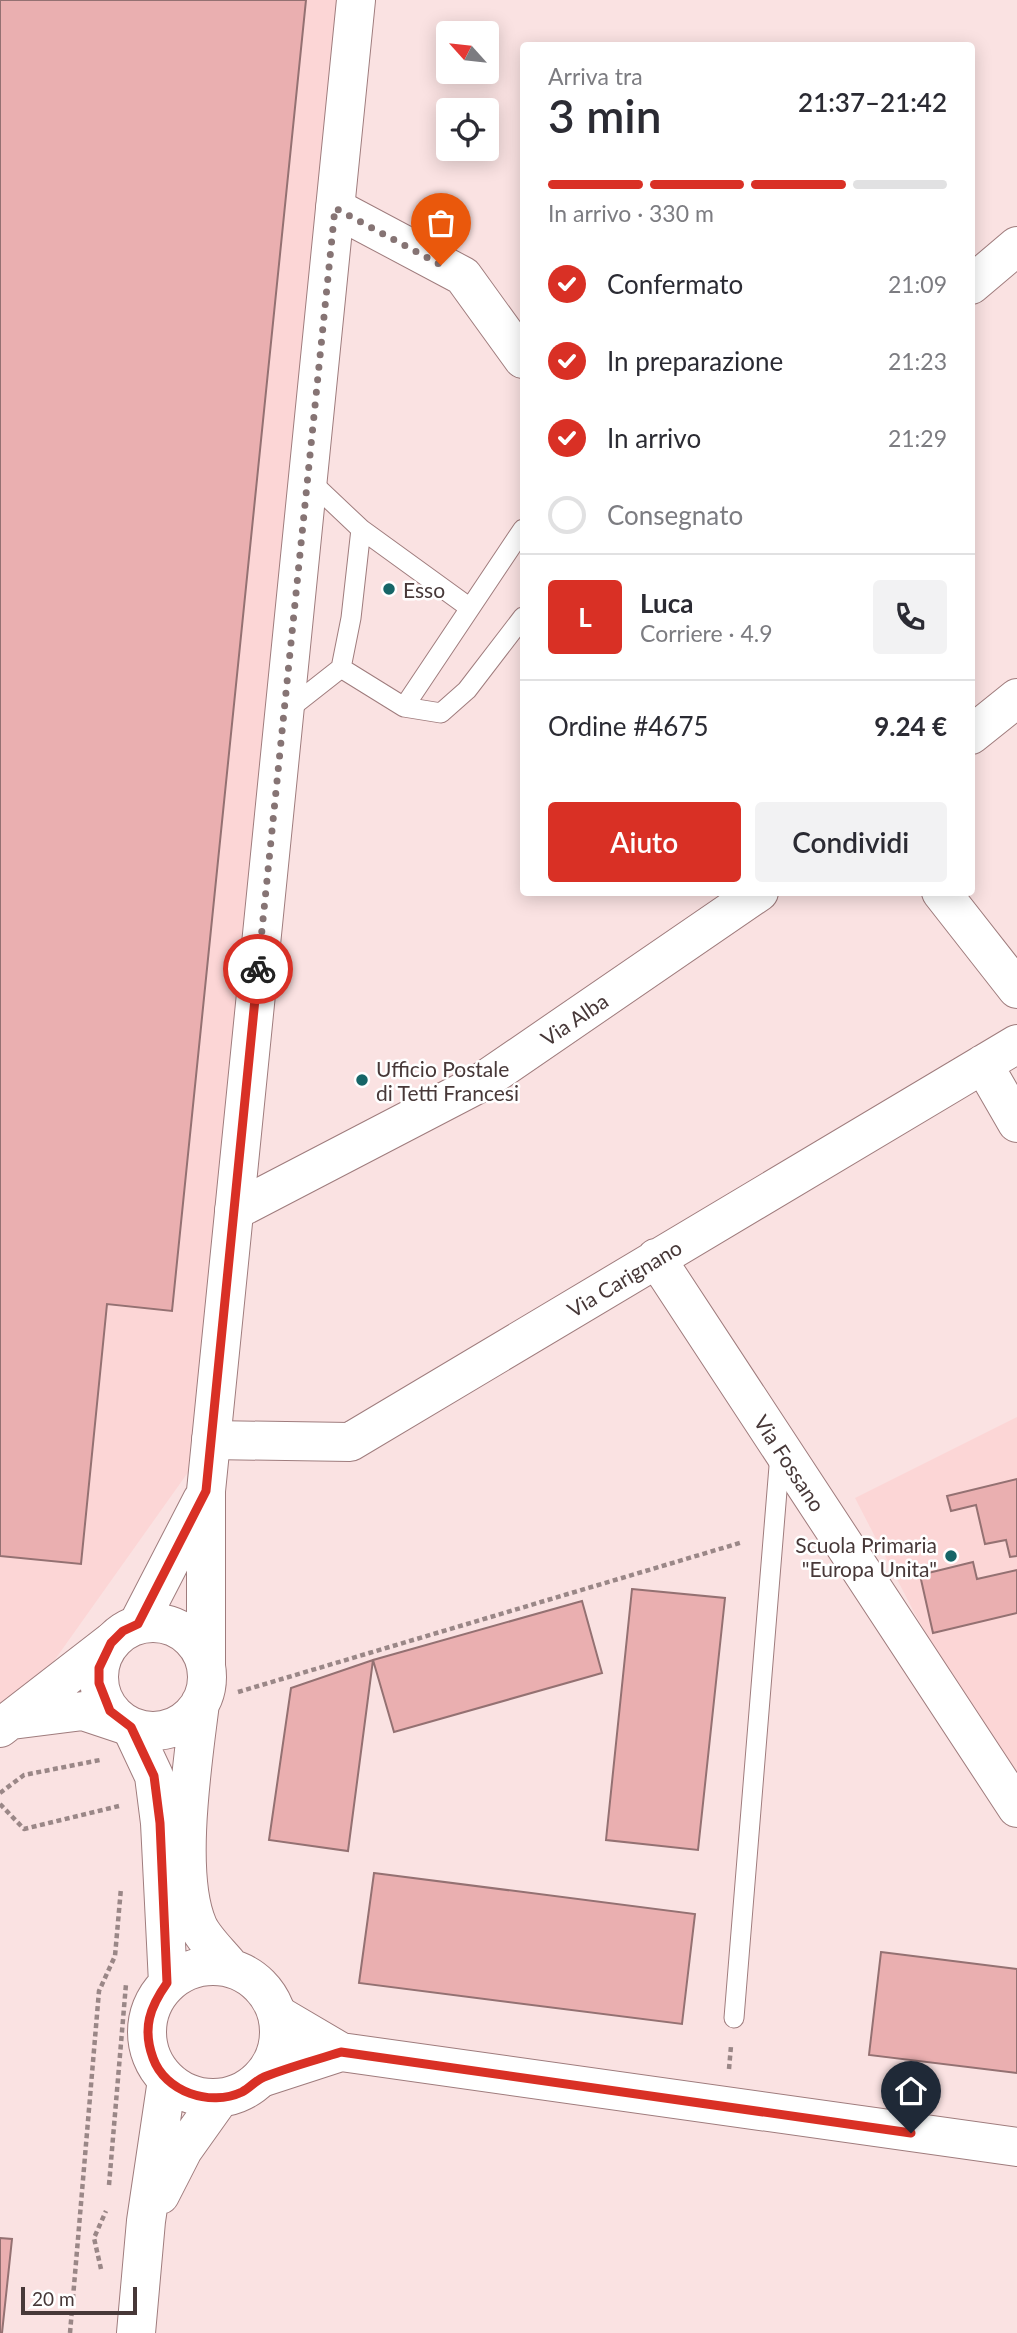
<!DOCTYPE html>
<html lang="it">
<meta charset="utf-8">
<style>
body{margin:0;font-family:Lato,sans-serif;background:#f2f2f3;color:#2b2b33;height:100vh;display:flex;flex-direction:column;font-size:26px;white-space:nowrap}
*{box-sizing:border-box;margin:0}
p{font-size:23px;color:#7c7c81}
.icon{flex:none;width:38px;height:38px;fill:none;stroke:currentColor;stroke-width:2;stroke-linecap:round;stroke-linejoin:round}
.map{position:relative;flex:1;overflow:hidden}
.side{position:absolute;left:520px;top:42px;width:455px;height:854px;display:flex;flex-direction:column;background:#fff;border-radius:7px;box-shadow:0 4px 18px #0003}
.side>*{flex:none}
.needle{width:46px;rotate:297deg}
.controls{position:absolute;left:436px;top:21px;display:grid;gap:14px}
.controls a{display:grid;place-items:center;width:63px;height:63px;border-radius:7px;background:#fff;box-shadow:0 4px 18px #0003;font-size:35px}
.scale{position:absolute;left:21px;bottom:18px;width:116px;box-sizing:border-box;padding-left:7px;border:4px solid #473838;border-top:0;font-size:19px;line-height:24px;white-space:nowrap;color:#473838;-webkit-text-stroke:5px #fff;paint-order:stroke}
.pin{position:absolute;display:grid;place-items:center;width:60px;height:60px;color:#fff;margin:-72px -30px;border-radius:50% 50% 50% 0;rotate:-45deg;box-shadow:0 0 7px #0007}
.pin .icon{rotate:45deg}
.courier{position:absolute;display:grid;place-items:center;width:70px;height:70px;margin:-35px;border:5px solid #d93025;border-radius:50%;background:#fff;color:#222;box-shadow:0 2px 9px #0007}
.summary em{font-style:normal;font-weight:600}
.summary div{display:flex;flex-direction:column-reverse}
.summary{display:flex;align-items:center;justify-content:space-between;height:119px;padding:0 28px}
h1{font-size:46px;font-weight:600;line-height:52px}
.bar{display:grid;grid-template-columns:repeat(4,1fr);gap:10px 7px;align-content:center;height:84px;padding:0 28px}
.bar i{height:9px;border-radius:5px;background:#e1e1e2}
.bar .current{background:#d93025}
.bar p{grid-column:span 4}
.line{display:flex;align-items:center;gap:18px;padding:0 28px;border-top:2px solid #e1e1e2}
.line div{flex:1}
.round{display:grid;place-items:center;flex:none;width:74px;height:74px;border-radius:7px;background:#f2f2f3}
ol{padding:0 28px;list-style:none}
li{display:flex;align-items:center;gap:21px;height:77px}
li p{margin-inline-start:auto}
li .icon{padding:7px;border-radius:50%;background:#d93025;color:#fff;stroke-width:4}
li:last-child{color:#7c7c81}
li i{width:38px;height:38px;border:4px solid #e1e1e2;border-radius:50%}
.button{display:flex;gap:14px;margin-top:auto;padding:14px 28px}
.button a{flex:1;height:80px;border-radius:7px;background:#d93025;color:#fff;font-size:28px;font-weight:600;line-height:80px;text-align:center}
.button a+a{background:#f2f2f3;color:#2b2b33}
.map>svg:first-child{display:block}
.built{fill:#fcd6d6}
.building{fill:#eaafb0;stroke:#947172;stroke-width:2}
.lines{fill:none;stroke-linecap:round;stroke-linejoin:round}
.service-casing{stroke:#9f7c7d;stroke-width:21}
.minor-casing{stroke:#9f7c7d;stroke-width:40}
.secondary-casing{stroke:#9f7c7d;stroke-width:40}
.path{stroke:#9a8787;stroke-width:4.5;stroke-dasharray:5 3.5;stroke-linecap:butt}
.service{stroke:#fff;stroke-width:19}
.minor{stroke:#fff;stroke-width:38}
.secondary{stroke:#fff;stroke-width:38}
.done{stroke:#867474;stroke-width:7;stroke-dasharray:0 12.6}
.route{stroke:#d93025;stroke-width:9}
.poi-dot{fill:#166567;stroke:#fff;stroke-width:2.5}
.labels{text-anchor:middle;dominant-baseline:central;stroke-width:5;stroke-linejoin:round;paint-order:stroke}
.poi-label{font-size:21px;fill:#473838;stroke:#fff;text-anchor:start}
.street-label{font-size:21px;fill:#473838;stroke:#fff}
</style>
<div class="map">
<svg width="1017" height="2333" viewBox="0 0 1017 2333">
<rect width="100%" height="100%" fill="#fae2e2"/>
<path class="built" d="M 0,0 L 356,0 L 211,1440 L 12,1720 L 0,1728 Z
M 1017,1417 L 1017,1788 L 915,1614 L 855,1498 Z"/>
<path class="building" d="M 0,0 L 306,0 L 172,1311 L 107,1304 L 81,1564 L 0,1556 Z
M 1017,1479 L 1017,1556 L 1010,1557 L 1006,1540 L 985,1544 L 976,1505 L 951,1511 L 947,1496 Z
M 973,1562 L 977,1579 L 1017,1570 L 1017,1613 L 933,1633 L 920,1575 Z
M 632,1589 L 725,1598 L 698,1850 L 606,1840 Z
M 582,1601 L 602,1673 L 394,1732 L 373,1660 Z
M 373,1660 L 348,1851 L 269,1840 L 291,1688 Z
M 374,1873 L 695,1914 L 682,2024 L 359,1983 Z
M 881,1952 L 1017,1969 L 1017,2073 L 869,2055 Z
M 0,2238 L 12,2239 L 2,2333 L 0,2333 Z"/>
<g class="lines">
<g class="service-casing">
<path id="service" d="M 361,529 L 470,608
M 341,668 L 404,707 L 523,529
M 404,707 L 441,713 L 467,690 L 523,617
M 285,712 L 341,668 L 351,618 L 361,529 L 308,479
M 734,2018 L 780,1454"/>
</g>
<g class="minor-casing">
<path id="minor" d="M 335,208 L 463,276 L 523,359
M 971,285 L 1017,246
M 971,735 L 1017,698
M 941,892 L 1017,989
M 983,1064 L 1017,1123
M 234,1211 L 482,1082 L 759,892
M 656,1258 L 1017,1808
M 211,1440 L 350,1442 L 1017,1044
M 12,1720 L 83,1711 L 131,1727
M 0,1728 L 111,1642
M 278,2015 L 341,2052 L 1017,2147
M 261,2078 L 341,2052"/>
</g>
<g class="secondary-casing">
<path id="secondary" d="M99 1677a54 54 0 1 1 108 0a54 54 0 1 1-108 0Z
M 138,1624 L 202,1500
M 206,1667 L 206,1491 L 356,0
M 200,1703 C 193,1760 175,1874 198,1926 C 205,1941 221,1955 231,1968
M 131,1727 L 154,1776 L 160,1823 L 168,1983
M147 2032a66 66 0 1 1 132 0a66 66 0 1 1-132 0Z
M 160,2195 L 183,2150 L 220,2098
M 136,2333 L 146,2221 L 167,2080"/>
</g>
<path class="path" d="M 238,1692 L 743,1542
M 0,1793 L 24,1775 L 100,1760
M 0,1804 L 24,1829 L 119,1806
M 729,2069 L 731,2046
M 109,2185 L 126,1984
M 101,2269 L 94,2238 L 106,2211
M 70,2333 L 99,1991 L 115,1956 L 121,1888"/>
<use href="#service" class="service"/>
<use href="#minor" class="minor"/>
<use href="#secondary" class="secondary"/>
</g>
<g class="lines">
<path class="done" d="M 258,969 L 335,208 L 441,265"/>
<path class="route" d="M 258,969 L 206,1491 L 138,1624 L 123,1631 L 111,1643 L 99,1668 L 99,1683 L 110,1711 L 131,1727 L 154,1776 L 160,1823 L 167,1983 C 150,2007 142,2028 153,2058 C 165,2092 210,2107 242,2092 C 250,2088 256,2080 264,2077 C 289,2067 316,2060 341,2052 L 911,2133"/>
</g>
<g class="poi-dot">
<circle cx="389" cy="589" r="7"/>
<circle cx="362" cy="1080" r="7"/>
<circle cx="951" cy="1556" r="7"/>
</g>
<g class="labels">
<g class="poi-label">
<text x="403" y="589">Esso</text>
<text x="376" y="1068">Ufficio Postale<tspan x="376" dy="24">di Tetti Francesi</tspan></text>
<text x="937" y="1544" text-anchor="end">Scuola Primaria<tspan x="937" dy="24">"Europa Unita"</tspan></text>
</g>
<g class="street-label">
<text transform="translate(574 1019) rotate(-34)">Via Alba</text>
<text transform="translate(624 1278) rotate(-31)">Via Carignano</text>
<text transform="translate(790 1463) rotate(57)">Via Fossano</text>
</g>
</g>
</svg>
<div class="controls">
<a><svg class="needle" viewBox="-14 -14 28 28"><path d="M0-13l5 13h-10z" fill="#e53935"/><path d="M0 13l5-13h-10z" fill="#7c7c81"/></svg></a>
<a><svg class="icon" aria-label="locate" viewBox="0 0 24 24"><circle cx="12" cy="12" r="6"/><path d="M12 2v4M12 18v4M2 12h4M18 12h4"/></svg></a>
</div>
<div class="scale">20 m</div>
<div class="pin" style="left:441px;top:265px;background:#ea580c"><svg class="icon" aria-label="bag" viewBox="0 0 24 24"><path d="M5 8h14l-1 12H6zM9 8a3 3 0 0 1 6 0"/></svg></div>
<div class="pin" style="left:911px;top:2133px;background:#1f2937"><svg class="icon" aria-label="home" viewBox="0 0 24 24"><path d="M3 11l9-7 9 7M6 9v11h12V9"/></svg></div>
<div class="courier" style="left:258px;top:969px"><svg class="icon" aria-label="bike" viewBox="0 0 24 24"><circle cx="6" cy="16" r="4"/><circle cx="18" cy="16" r="4"/><path d="M6 16l4-8h5l3 8M10 8l3 8H6M13 5h3"/></svg></div>
<section class="side">
<div class="summary"><div><h1>3 min</h1><p>Arriva tra</p></div><em>21:37–21:42</em></div>
<div class="bar"><i class="current"></i><i class="current"></i><i class="current"></i><i></i><p>In arrivo · 330 m</p></div>
<ol>
<li><svg class="icon" aria-label="check" viewBox="0 0 24 24"><path d="M5 12l5 5 9-10"/></svg>Confermato<p>21:09</p></li>
<li><svg class="icon" aria-label="check" viewBox="0 0 24 24"><path d="M5 12l5 5 9-10"/></svg>In preparazione<p>21:23</p></li>
<li><svg class="icon" aria-label="check" viewBox="0 0 24 24"><path d="M5 12l5 5 9-10"/></svg>In arrivo<p>21:29</p></li>
<li><i></i>Consegnato</li>
</ol>
<div class="line" style="height:126px"><b class="round" style="background:#d93025;color:#fff">L</b><div><b>Luca</b><p>Corriere · 4.9</p></div><a class="round"><svg class="icon" aria-label="phone" viewBox="0 0 24 24"><path d="M5 4h4l2 5-3 2q2 4 5 5l2-3 5 2v4C11 20 4 13 5 4z"/></svg></a></div>
<div class="line" style="height:91px"><div>Ordine #4675</div><b>9.24 €</b></div>
<div class="button"><a>Aiuto</a><a>Condividi</a></div>
</section>
</div>
